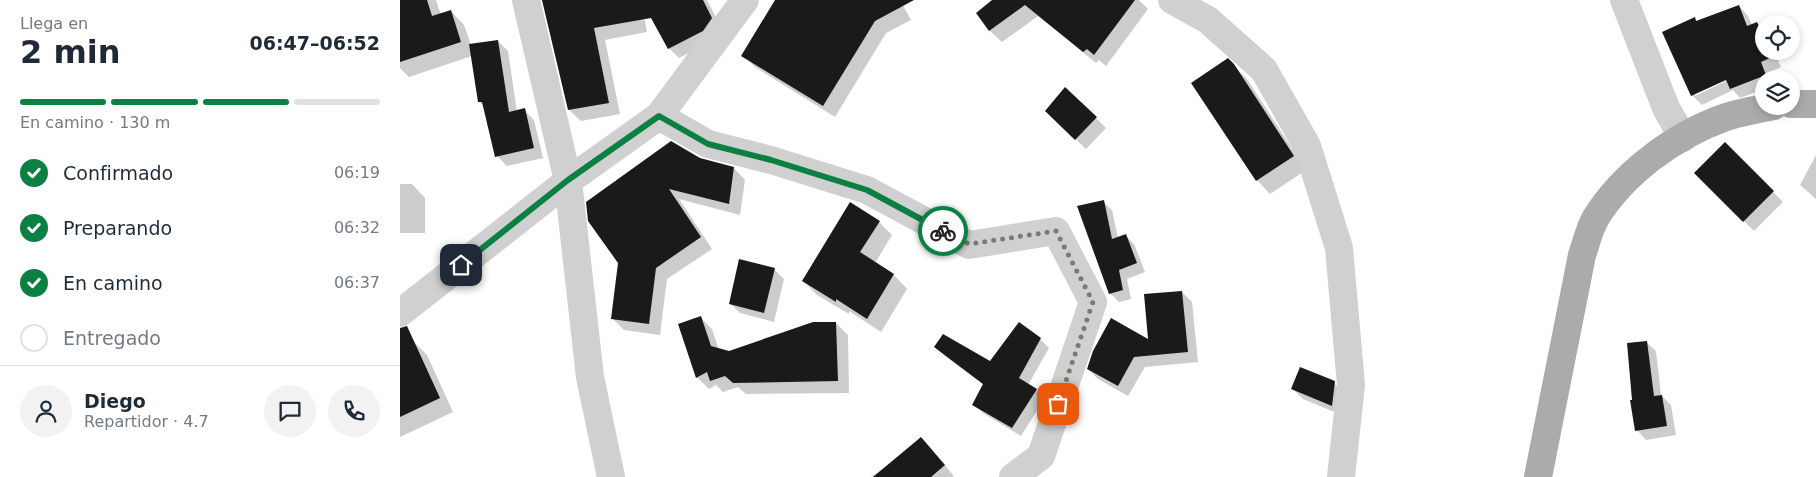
<!DOCTYPE html>
<html lang="es">
<meta charset="utf-8">
<style>
body{margin:0;font-family:"DejaVu Sans",sans-serif;background:#f2f2f3;color:#1f2937;height:100vh;display:flex;flex-direction:column;font-size:19px;white-space:nowrap}
*{box-sizing:border-box;margin:0}
p{font-size:16px;color:#747a83}
.icon{flex:none;width:28px;height:28px;fill:none;stroke:currentColor;stroke-width:2;stroke-linecap:round;stroke-linejoin:round}
.map{position:relative;flex:1;overflow:hidden}
.drawer{display:flex;flex-direction:column;background:#fff;width:400px}
.drawer>*{flex:none}
.controls{position:absolute;left:1355px;top:15px;display:grid;gap:10px}
.controls a{display:grid;place-items:center;width:45px;height:45px;border-radius:50%;background:#fff;box-shadow:0 2px 8px #0003;font-size:25px}
.pin{position:absolute;display:grid;place-items:center;width:42px;height:42px;color:#fff;margin:-21px;border-radius:10px;box-shadow:0 2px 8px #0006}
.courier{position:absolute;display:grid;place-items:center;width:50px;height:50px;margin:-25px;border:4px solid #0b8043;border-radius:50%;background:#fff;color:#222;box-shadow:0 1px 6px #0007}
.overview em{font-style:normal;font-weight:700}
.overview div{display:flex;flex-direction:column-reverse}
.overview{display:flex;align-items:center;justify-content:space-between;height:85px;padding:0 20px}
h1{font-size:32px;font-weight:700;line-height:38px}
.bar{display:grid;grid-template-columns:repeat(4,1fr);gap:8px 5px;align-content:center;height:60px;padding:0 20px}
.bar i{height:6px;border-radius:4px;background:#e0e1e3}
.bar .selected{background:#0b8043}
.bar p{grid-column:span 4}
.line{display:flex;align-items:center;gap:12px;padding:0 20px;border-top:1px solid #e0e1e3}
.line div{flex:1}
.round{display:grid;place-items:center;flex:none;width:52px;height:52px;border-radius:26px;background:#f2f2f3}
ol{padding:0 20px;list-style:none}
li{display:flex;align-items:center;gap:15px;height:55px}
li p{margin-inline-start:auto}
li .icon{padding:5px;border-radius:50%;background:#0b8043;color:#fff;stroke-width:4}
li:last-child{color:#747a83}
li i{width:28px;height:28px;border:2px solid #e0e1e3;border-radius:50%}
main{display:flex;flex:1;min-height:0}
.map>svg:first-child{display:block}
.shadow{fill:#0003;fill-rule:evenodd}
.building{fill:#1a1a1a}
.lines{fill:none;stroke-linecap:round;stroke-linejoin:round}
.minor{stroke:#d0d0d0;stroke-width:28}
.major{stroke:#ababab;stroke-width:28}
.done{stroke:#7a7a7a;stroke-width:5;stroke-dasharray:0 9}
.route{stroke:#0b8043;stroke-width:6}
</style>
<main>
<section class="drawer">
<div class="overview"><div><h1>2 min</h1><p>Llega en</p></div><em>06:47–06:52</em></div>
<div class="bar"><i class="selected"></i><i class="selected"></i><i class="selected"></i><i></i><p>En camino · 130 m</p></div>
<ol>
<li><svg class="icon" aria-label="check" viewBox="0 0 24 24"><path d="M5 12l5 5 9-10"/></svg>Confirmado<p>06:19</p></li>
<li><svg class="icon" aria-label="check" viewBox="0 0 24 24"><path d="M5 12l5 5 9-10"/></svg>Preparando<p>06:32</p></li>
<li><svg class="icon" aria-label="check" viewBox="0 0 24 24"><path d="M5 12l5 5 9-10"/></svg>En camino<p>06:37</p></li>
<li><i></i>Entregado</li>
</ol>
<div class="line" style="height:90px"><a class="round"><svg class="icon" aria-label="person" viewBox="0 0 24 24"><circle cx="12" cy="8" r="4"/><path d="M4 21q1-7 8-7t8 7"/></svg></a><div><b>Diego</b><p>Repartidor · 4.7</p></div><a class="round"><svg class="icon" aria-label="chat" viewBox="0 0 24 24"><path d="M4 5h16v11H9l-5 4z"/></svg></a><a class="round"><svg class="icon" aria-label="phone" viewBox="0 0 24 24"><path d="M5 4h4l2 5-3 2q2 4 5 5l2-3 5 2v4C11 20 4 13 5 4z"/></svg></a></div>
</section>
<div class="map">
<svg width="1416" height="477" viewBox="0 0 1416 477">
<rect width="100%" height="100%" fill="#fff"/>
<path class="shadow" d="M 0,0 L 36,0 L 41,15 L 51,11 L 64,25 L 71,45 L 98,41 L 108,51 L 117,112 L 124,110 L 134,120 L 143,158 L 107,166 L 97,156 L 84,106 L 79,102 L 72,56 L 9,77 L 0,68 Z
M 142,0 L 241,0 L 247,32 L 205,40 L 220,114 L 181,121 L 169,110 Z
M 258,0 L 307,0 L 322,29 L 313,41 L 279,58 L 269,48 Z
M 377,0 L 500,0 L 511,20 L 486,33 L 435,117 L 355,67 L 343,55 Z
M 594,0 L 739,0 L 748,9 L 706,66 L 699,60 L 696,63 L 638,16 L 602,42 L 590,31 L 577,13 Z
M 1339,6 L 1348,16 L 1352,25 L 1357,23 L 1364,30 L 1364,51 L 1374,51 L 1381,67 L 1370,72 L 1372,79 L 1364,79 L 1364,89 L 1340,98 L 1333,90 L 1302,105 L 1292,95 L 1294,18 L 1298,22 ZM 1331,76 L 1332,78 L 1295,96 L 1295,93 Z
M 833,65 L 847,79 L 906,170 L 870,194 L 857,180 Z
M 696,118 L 706,128 L 686,149 L 656,121 Z
M 1325,143 L 1383,202 L 1354,231 L 1296,173 Z
M 1416,155 L 1416,199 L 1400,185 Z
M 300,159 L 334,168 L 345,180 L 340,215 L 279,199 L 312,249 L 267,279 L 260,335 L 224,330 L 212,318 L 219,262 L 187,202 Z
M 0,184 L 12,184 L 25,198 L 25,233 L 0,233 Z
M 703,202 L 712,210 L 718,238 L 725,235 L 734,244 L 745,272 L 727,279 L 731,299 L 719,302 L 710,293 Z
M 479,222 L 492,235 L 475,263 L 494,275 L 507,289 L 481,332 L 449,311 L 449,314 L 417,295 L 403,281 Z
M 374,269 L 384,279 L 374,322 L 340,313 L 330,303 Z
M 782,292 L 792,302 L 798,362 L 745,367 L 728,396 L 698,379 L 688,369 L 750,342 Z
M 300,317 L 312,329 L 319,350 L 329,353 L 436,323 L 448,335 L 449,393 L 346,394 L 338,387 L 323,392 L 316,385 L 309,389 L 297,377 Z
M 640,339 L 649,348 L 628,385 L 636,390 L 645,398 L 621,436 L 583,413 L 574,404 L 584,385 L 545,356 L 536,347 L 590,363 Z
M 13,341 L 27,355 L 53,412 L 0,437 L 0,347 Z
M 1246,342 L 1256,351 L 1261,395 L 1271,405 L 1276,435 L 1246,440 L 1237,430 Z
M 934,383 L 944,393 L 942,415 L 903,399 L 893,389 Z
M 531,449 L 554,476 L 552,477 L 471,477 L 493,462 Z"/>
<path class="building" d="M 0,0 L 27,0 L 32,16 L 51,10 L 61,42 L 0,62 Z
M 142,0 L 303,0 L 312,18 L 303,31 L 268,49 L 251,18 L 194,28 L 209,103 L 168,110 Z
M 375,0 L 514,0 L 475,21 L 423,106 L 341,56 Z
M 592,0 L 735,0 L 694,55 L 687,49 L 683,52 L 625,5 L 589,31 L 576,13 Z
M 1339,5 L 1347,26 L 1357,22 L 1364,37 L 1364,51 L 1370,51 L 1372,57 L 1361,62 L 1366,75 L 1330,89 L 1326,80 L 1291,96 L 1262,32 L 1295,17 L 1296,21 Z
M 98,40 L 109,112 L 125,108 L 134,148 L 95,157 L 82,102 L 78,102 L 69,44 Z
M 828,58 L 834,64 L 894,156 L 856,181 L 791,83 Z
M 665,87 L 697,117 L 675,140 L 645,111 Z
M 271,141 L 300,158 L 334,167 L 329,204 L 269,189 L 301,237 L 256,268 L 249,324 L 211,319 L 218,263 L 188,221 L 186,202 Z
M 1325,142 L 1374,191 L 1343,222 L 1294,173 Z
M 704,200 L 712,239 L 726,234 L 737,263 L 719,270 L 723,290 L 709,294 L 677,206 Z
M 450,202 L 480,221 L 460,252 L 494,274 L 467,319 L 436,299 L 436,302 L 402,281 Z
M 339,259 L 375,268 L 364,313 L 329,304 Z
M 782,291 L 788,352 L 734,357 L 718,386 L 687,369 L 693,351 L 711,318 L 748,339 L 744,294 Z
M 301,316 L 311,346 L 329,351 L 413,322 L 436,322 L 438,381 L 333,383 L 325,376 L 310,381 L 307,372 L 296,378 L 278,324 Z
M 619,322 L 641,338 L 619,378 L 637,389 L 612,428 L 572,405 L 583,384 L 534,347 L 543,334 L 590,361 Z
M 7,326 L 40,398 L 0,417 L 0,328 Z
M 1247,341 L 1254,396 L 1262,395 L 1267,426 L 1235,431 L 1230,400 L 1232,400 L 1227,343 Z
M 900,367 L 935,381 L 932,406 L 891,389 Z
M 521,437 L 545,465 L 531,477 L 473,477 Z"/>
<g class="lines">
<path class="minor" d="M 126,0 L 168,181 L 190,377 L 211,477
M 772,0 L 808,20 L 864,70 L 907,146 L 939,248 L 951,385 L 941,477
M 1224,0 L 1266,108 L 1283,138
M 259,116 L 308,144 L 371,160 L 467,190 L 569,245 L 656,231 L 693,302 L 641,456 L 613,477
M 0,313 L 168,181 L 259,116 L 345,0"/>
<path class="major" d="M 1391,104 L 1416,104
M 1138,477 L 1182,255 C 1186,244 1189,230 1195,219 C 1223,173 1275,135 1326,117 C 1341,112 1358,109 1374,106"/>
</g>
<g class="lines">
<path class="done" d="M 543,231 L 569,244 L 656,231 L 693,302 L 658,404"/>
<path class="route" d="M 61,265 L 168,180 L 259,116 L 308,144 L 371,160 L 467,190 L 543,231"/>
</g>
</svg>
<div class="controls">
<a><svg class="icon" aria-label="locate" viewBox="0 0 24 24"><circle cx="12" cy="12" r="6"/><path d="M12 2v4M12 18v4M2 12h4M18 12h4"/></svg></a>
<a><svg class="icon" aria-label="layers" viewBox="0 0 24 24"><path d="M12 4l9 5-9 5-9-5zM3 14l9 5 9-5"/></svg></a>
</div>
<div class="pin" style="left:658px;top:404px;background:#ea580c"><svg class="icon" aria-label="bag" viewBox="0 0 24 24"><path d="M5 8h14l-1 12H6zM9 8a3 3 0 0 1 6 0"/></svg></div>
<div class="pin" style="left:61px;top:265px;background:#1f2937"><svg class="icon" aria-label="home" viewBox="0 0 24 24"><path d="M3 11l9-7 9 7M6 9v11h12V9"/></svg></div>
<div class="courier" style="left:543px;top:231px"><svg class="icon" aria-label="bike" viewBox="0 0 24 24"><circle cx="6" cy="16" r="4"/><circle cx="18" cy="16" r="4"/><path d="M6 16l4-8h5l3 8M10 8l3 8H6M13 5h3"/></svg></div>
</div>
</main>
